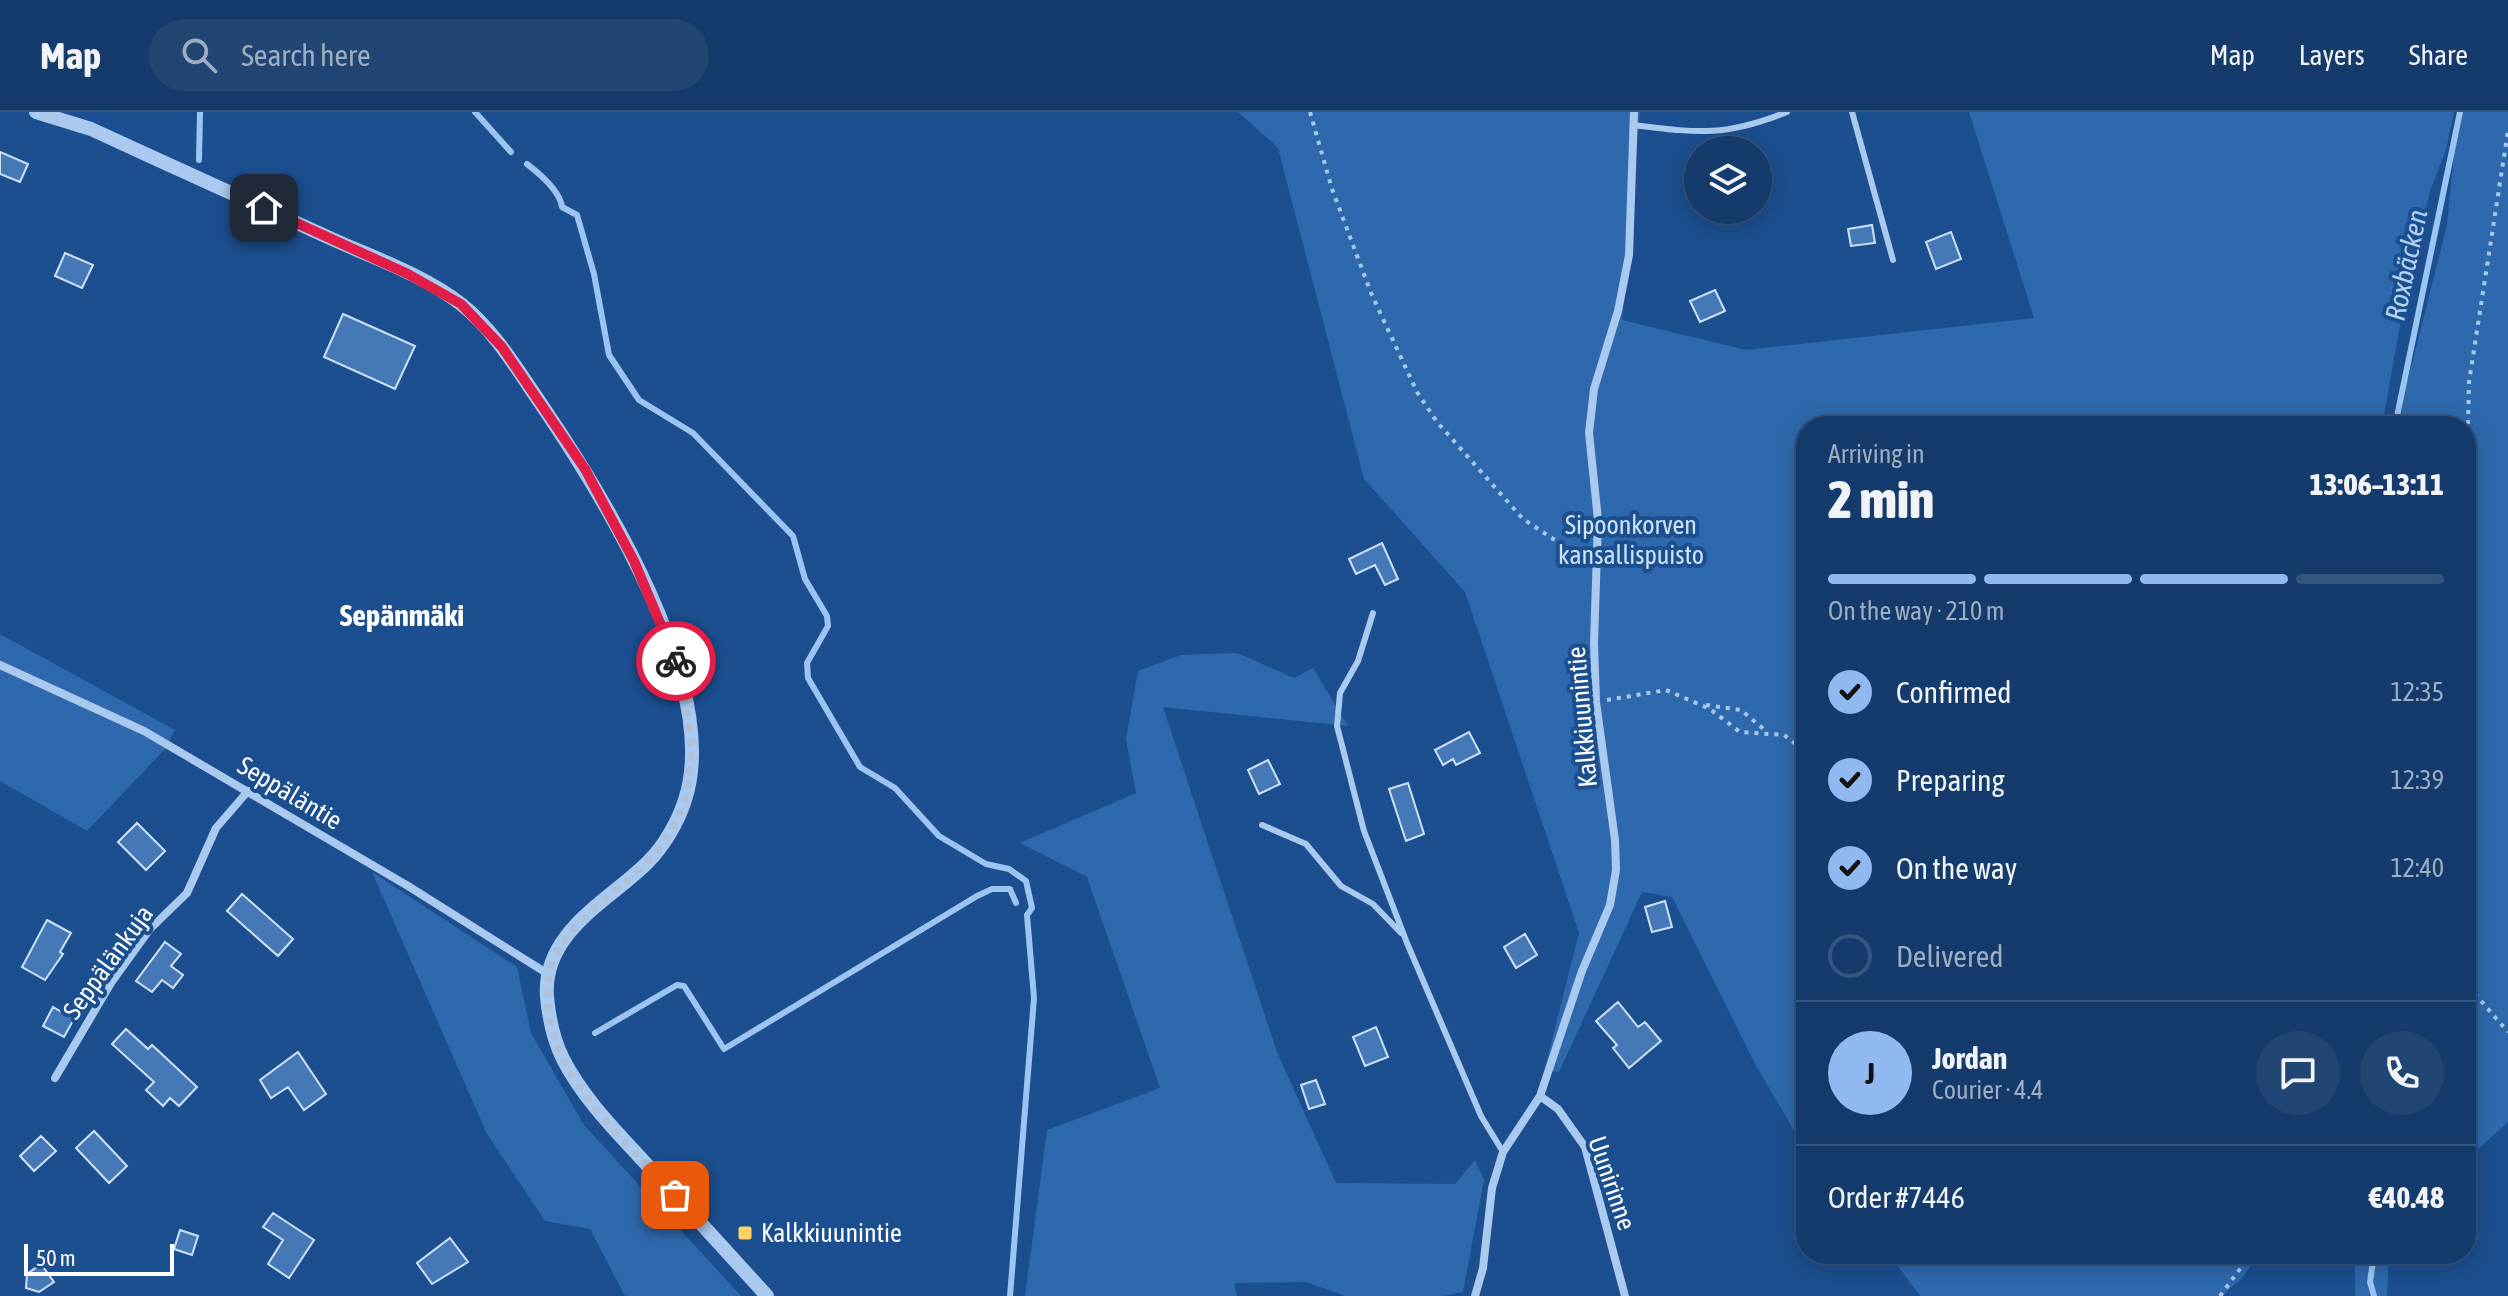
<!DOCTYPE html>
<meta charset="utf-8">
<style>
body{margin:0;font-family:"Asap Condensed",sans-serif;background:#214673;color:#f1f3f6;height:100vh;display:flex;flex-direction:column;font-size:30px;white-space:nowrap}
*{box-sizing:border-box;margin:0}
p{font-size:26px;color:#9dadc1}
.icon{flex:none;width:44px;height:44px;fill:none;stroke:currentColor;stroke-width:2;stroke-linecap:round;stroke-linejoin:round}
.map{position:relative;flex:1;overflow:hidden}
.side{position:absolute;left:1796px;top:304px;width:680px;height:848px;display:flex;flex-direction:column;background:#143b6b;border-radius:32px;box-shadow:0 4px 20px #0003,0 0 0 2px #33557e}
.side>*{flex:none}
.buttons{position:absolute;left:1684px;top:24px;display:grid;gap:16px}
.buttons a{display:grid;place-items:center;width:88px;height:88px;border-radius:50%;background:#143b6b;box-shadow:0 4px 20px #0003,0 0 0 2px #33557e;font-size:40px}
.scale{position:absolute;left:24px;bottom:20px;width:150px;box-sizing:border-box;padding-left:8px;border:4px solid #fff;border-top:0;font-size:22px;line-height:28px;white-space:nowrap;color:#fff;-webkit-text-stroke:6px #1b4f8f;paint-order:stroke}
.pin{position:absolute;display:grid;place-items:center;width:68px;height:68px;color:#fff;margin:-34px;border-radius:16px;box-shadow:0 4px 12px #0006}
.courier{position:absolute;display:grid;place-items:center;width:80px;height:80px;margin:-40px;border:6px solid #e11d48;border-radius:50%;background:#fff;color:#222;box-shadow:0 2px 10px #0007}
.head em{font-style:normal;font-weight:800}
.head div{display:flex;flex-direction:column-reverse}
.head{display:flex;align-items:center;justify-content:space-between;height:136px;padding:0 32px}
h1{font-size:52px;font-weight:800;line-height:60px}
.bar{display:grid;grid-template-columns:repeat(4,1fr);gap:12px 8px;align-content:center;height:96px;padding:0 32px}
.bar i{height:10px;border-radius:6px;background:#33557e}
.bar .on{background:#90b9f0}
.bar p{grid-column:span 4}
.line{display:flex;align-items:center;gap:20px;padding:0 32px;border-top:2px solid #33557e}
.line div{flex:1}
.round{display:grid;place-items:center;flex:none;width:84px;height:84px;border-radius:42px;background:#214673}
ol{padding:0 32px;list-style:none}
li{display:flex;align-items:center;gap:24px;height:88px}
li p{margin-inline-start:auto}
li .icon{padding:8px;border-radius:50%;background:#90b9f0;color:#111;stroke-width:4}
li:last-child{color:#9dadc1}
li i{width:44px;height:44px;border:4px solid #33557e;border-radius:50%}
header{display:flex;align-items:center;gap:48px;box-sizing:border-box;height:112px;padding:0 40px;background:#143b6b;border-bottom:2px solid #33557e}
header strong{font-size:38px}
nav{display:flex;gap:44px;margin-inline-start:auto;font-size:28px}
.search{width:560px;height:72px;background:#214673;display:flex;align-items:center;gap:20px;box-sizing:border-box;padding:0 28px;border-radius:44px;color:#9dadc1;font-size:30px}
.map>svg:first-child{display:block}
.green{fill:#2e69ad}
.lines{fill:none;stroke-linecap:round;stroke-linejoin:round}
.stream{stroke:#9cc4f0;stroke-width:6}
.building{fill:#4478b7;stroke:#cfe3fa;stroke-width:2}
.path{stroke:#a9c9ee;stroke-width:4;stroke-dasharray:4 6;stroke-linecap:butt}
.service{stroke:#a9c9ee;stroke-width:6}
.minor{stroke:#a9c9ee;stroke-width:8}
.tertiary{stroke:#a9c9ee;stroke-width:14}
.done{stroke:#afc1d8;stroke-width:8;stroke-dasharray:0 14.4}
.route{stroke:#e11d48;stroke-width:10}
.poi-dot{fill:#ffd166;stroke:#1b4f8f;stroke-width:3}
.labels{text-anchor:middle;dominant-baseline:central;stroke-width:8;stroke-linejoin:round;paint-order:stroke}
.park-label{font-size:26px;fill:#cfe3fa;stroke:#1b4f8f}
.street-label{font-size:26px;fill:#fff;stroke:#1b4f8f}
.poi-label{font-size:26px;fill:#fff;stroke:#1b4f8f;text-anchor:start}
.water-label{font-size:28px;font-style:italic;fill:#b5d3f5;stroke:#1b4f8f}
.quarter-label{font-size:30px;font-weight:bold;fill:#fff;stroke:#1b4f8f}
</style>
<header>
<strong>Map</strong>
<div class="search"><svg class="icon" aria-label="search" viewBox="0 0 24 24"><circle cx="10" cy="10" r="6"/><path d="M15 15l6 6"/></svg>Search here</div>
<nav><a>Map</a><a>Layers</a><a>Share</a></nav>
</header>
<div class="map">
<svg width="2508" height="1184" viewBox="0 0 2508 1184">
<rect width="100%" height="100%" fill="#1b4f8f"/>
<path class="green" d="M 1238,0 L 1640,0 L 1622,208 L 1746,238 L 2034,206 L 1969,0 L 2454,0 L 2446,38 L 2430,79 L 2402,202 L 2382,314 L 1806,314 L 1806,1039 L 1755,952 L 1672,785 L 1642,780 L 1559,960 L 1544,959 L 1579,821 L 1465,480 L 1364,367 L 1278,36 Z
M 2458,0 L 2508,0 L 2508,1010 L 2466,1048 L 2466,314 L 2399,314 L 2405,279 L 2447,113 Z
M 0,522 L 175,618 L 165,637 L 87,719 L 0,669 Z
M 1237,541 L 1294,566 L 1313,556 L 1348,614 L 1163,595 L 1277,940 L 1336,1071 L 1455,1072 L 1475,1048 L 1484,1068 L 1463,1180 L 1444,1184 L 1345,1184 L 1306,1170 L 1234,1171 L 1237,1184 L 1025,1184 L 1047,1018 L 1160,976 L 1087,765 L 1020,731 L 1136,681 L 1126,627 L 1138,559 L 1181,543 Z
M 372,760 L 517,855 L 531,921 L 584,1013 L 741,1184 L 625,1184 L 590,1117 L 545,1109 L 487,1022 Z
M 1889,1142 L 2259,1142 L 2241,1167 L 2222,1184 L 1920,1184 Z
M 2355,1142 L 2389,1142 L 2387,1184 L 2355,1184 Z"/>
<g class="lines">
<path class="stream" d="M 475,0 L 511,40
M 199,48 L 200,0
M 527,52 C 540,62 560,79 562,95 L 577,103 L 594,162 L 609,243 L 639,288 L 693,321 L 793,424 L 805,467 L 827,504 L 828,514 L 807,551 L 808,566 L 860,655 L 895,676 L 939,724 L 986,752 L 1009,757 L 1026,769 L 1032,796 L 1027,803 L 1034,886 L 1010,1184
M 2395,314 L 2460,0
M 595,921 L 677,873 L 684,874 L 724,937 L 977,784 L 992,777 L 1010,777 L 1016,791
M 2374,1184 L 2370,1170 L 2374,1142"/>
</g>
<path class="building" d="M 0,40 L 28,52 L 20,70 L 0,62 Z
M 1872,113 L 1875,131 L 1851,134 L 1848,117 Z
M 1951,120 L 1961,147 L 1936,157 L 1926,130 Z
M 65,141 L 93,153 L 82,176 L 55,164 Z
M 1715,178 L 1725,199 L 1700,210 L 1690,189 Z
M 343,202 L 415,234 L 395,277 L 324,245 Z
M 1382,431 L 1398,467 L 1385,473 L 1375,453 L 1356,462 L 1349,447 Z
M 1469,620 L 1480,641 L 1456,653 L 1453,647 L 1443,653 L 1435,638 Z
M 1268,648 L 1280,672 L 1259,682 L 1248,658 Z
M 1408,671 L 1424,722 L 1406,729 L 1389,677 Z
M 137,711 L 165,739 L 146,758 L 118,730 Z
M 242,782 L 293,827 L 278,844 L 227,799 Z
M 1665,789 L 1672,815 L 1652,820 L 1645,795 Z
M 47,808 L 71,821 L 60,840 L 63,842 L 45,868 L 22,855 Z
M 1525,822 L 1537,843 L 1516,856 L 1504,835 Z
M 165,830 L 181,842 L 171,854 L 183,863 L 173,876 L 162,868 L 152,880 L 136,869 Z
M 1618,890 L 1638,915 L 1645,910 L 1661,929 L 1629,956 L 1613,936 L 1617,933 L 1596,909 Z
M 53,895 L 74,907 L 64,925 L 43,914 Z
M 1376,915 L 1388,945 L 1365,954 L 1353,925 Z
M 126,917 L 148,937 L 152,933 L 197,975 L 179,994 L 170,986 L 163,994 L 146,978 L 154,970 L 112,932 Z
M 298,940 L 326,982 L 304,998 L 288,975 L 271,986 L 260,968 Z
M 1316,968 L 1325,992 L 1309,997 L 1301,973 Z
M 94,1019 L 127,1054 L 109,1071 L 76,1036 Z
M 41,1024 L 56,1039 L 34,1059 L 20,1044 Z
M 273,1101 L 314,1128 L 289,1166 L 268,1152 L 283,1128 L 263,1115 Z
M 180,1118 L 198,1124 L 192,1143 L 174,1137 Z
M 450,1126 L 468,1150 L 432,1172 L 417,1151 Z
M 41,1152 L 54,1170 L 39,1180 L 26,1176 L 27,1162 Z"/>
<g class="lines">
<path class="path" d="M 1310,0 L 1332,77 L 1371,181 L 1417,280 L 1437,310 L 1523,407 L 1585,448
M 2466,402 L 2469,270 L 2508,19
M 1607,588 L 1666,578 L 1710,597 L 1740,620 L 1784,623 L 1797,633 L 1806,655
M 1706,593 L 1741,598 L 1766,619
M 2466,806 L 2468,875
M 2468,874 L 2508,920
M 2220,1184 L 2251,1142"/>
<path class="service" d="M 1852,0 L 1893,148
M 1633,13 C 1699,21 1724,25 1787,0
M 1373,501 L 1358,549 L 1340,581 L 1337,614 L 1364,719 L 1407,831 L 1481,1004 L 1503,1040
M 1262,713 L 1306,732 L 1341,774 L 1373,792 L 1401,821"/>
<path class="minor" d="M 0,553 L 144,619 L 408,774 L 548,862
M 55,966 L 111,871 L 150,817 L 187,781 L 216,716 L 248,679
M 1540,984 L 1558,997 L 1585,1035 L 1625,1184
M 1475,1184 L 1483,1156 L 1492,1076 L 1503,1040 L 1540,984 L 1582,859 L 1610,793 L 1616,758 L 1615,728 L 1596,590 L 1594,531 L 1598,408 L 1589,321 L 1594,277 L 1618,199 L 1629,143 L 1634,0"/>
<path class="tertiary" d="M 36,0 L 91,17 C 171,54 251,90 332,127 C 374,146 424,163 461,192 C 494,218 517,257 541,292 C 603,383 722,575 685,688 C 678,710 664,734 648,750 C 609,789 542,820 547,885 C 549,906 554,929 563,947 C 584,988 618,1021 648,1054 C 688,1097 728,1141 767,1184"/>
</g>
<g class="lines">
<path class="done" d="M 675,1083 C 638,1042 582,993 561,942 C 501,797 655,796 685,686 C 698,640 687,595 676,549"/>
<path class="route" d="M 264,96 L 408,162 L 461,192 L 502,235 L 585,357 L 634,449 L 676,549"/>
</g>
<rect class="poi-dot" x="737" y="1113" width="16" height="16" rx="4"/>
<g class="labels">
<g class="park-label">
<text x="1631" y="413">Sipoonkorven<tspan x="1631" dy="30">kansallispuisto</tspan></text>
</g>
<g class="street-label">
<text transform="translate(1582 605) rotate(-95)">Kalkkiuunintie</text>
<text transform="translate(290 681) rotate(31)">Seppäläntie</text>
<text transform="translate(108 850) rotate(-54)">Seppälänkuja</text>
<text transform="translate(1612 1071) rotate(71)">Uunirinne</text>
</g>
<g class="poi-label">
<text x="761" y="1121">Kalkkiuunintie</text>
</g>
<g class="water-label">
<text transform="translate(2406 153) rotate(-78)">Roxbäcken</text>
</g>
<g class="quarter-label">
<text x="402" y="503">Sepänmäki</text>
</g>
</g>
</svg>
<div class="buttons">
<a><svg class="icon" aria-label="layers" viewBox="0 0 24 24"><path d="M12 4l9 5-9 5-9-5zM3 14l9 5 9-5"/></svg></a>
</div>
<div class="scale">50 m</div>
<div class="pin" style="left:675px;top:1083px;background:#ea580c"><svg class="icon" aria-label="bag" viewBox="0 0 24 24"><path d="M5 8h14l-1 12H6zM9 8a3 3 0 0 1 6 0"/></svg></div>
<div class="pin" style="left:264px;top:96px;background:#1f2937"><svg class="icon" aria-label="home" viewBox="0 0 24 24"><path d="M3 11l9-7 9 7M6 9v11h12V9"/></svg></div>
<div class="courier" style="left:676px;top:549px"><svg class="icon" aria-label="bike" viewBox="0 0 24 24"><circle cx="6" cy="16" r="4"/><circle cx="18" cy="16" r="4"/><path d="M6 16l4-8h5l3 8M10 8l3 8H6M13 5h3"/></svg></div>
<section class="side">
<div class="head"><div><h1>2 min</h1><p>Arriving in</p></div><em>13:06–13:11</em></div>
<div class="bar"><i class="on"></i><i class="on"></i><i class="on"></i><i></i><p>On the way · 210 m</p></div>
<ol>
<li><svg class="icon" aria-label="check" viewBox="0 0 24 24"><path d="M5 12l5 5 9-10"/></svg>Confirmed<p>12:35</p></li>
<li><svg class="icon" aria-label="check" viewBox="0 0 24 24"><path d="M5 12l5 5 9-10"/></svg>Preparing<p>12:39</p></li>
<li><svg class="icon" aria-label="check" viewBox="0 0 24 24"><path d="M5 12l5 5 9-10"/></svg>On the way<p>12:40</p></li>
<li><i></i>Delivered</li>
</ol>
<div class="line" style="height:144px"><b class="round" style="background:#90b9f0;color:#111">J</b><div><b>Jordan</b><p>Courier · 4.4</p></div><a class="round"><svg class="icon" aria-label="chat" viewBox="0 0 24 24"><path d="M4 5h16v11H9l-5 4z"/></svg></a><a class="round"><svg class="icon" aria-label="phone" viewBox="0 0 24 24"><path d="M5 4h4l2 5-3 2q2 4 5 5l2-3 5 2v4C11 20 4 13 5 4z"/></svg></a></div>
<div class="line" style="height:104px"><div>Order #7446</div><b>€40.48</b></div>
</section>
</div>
